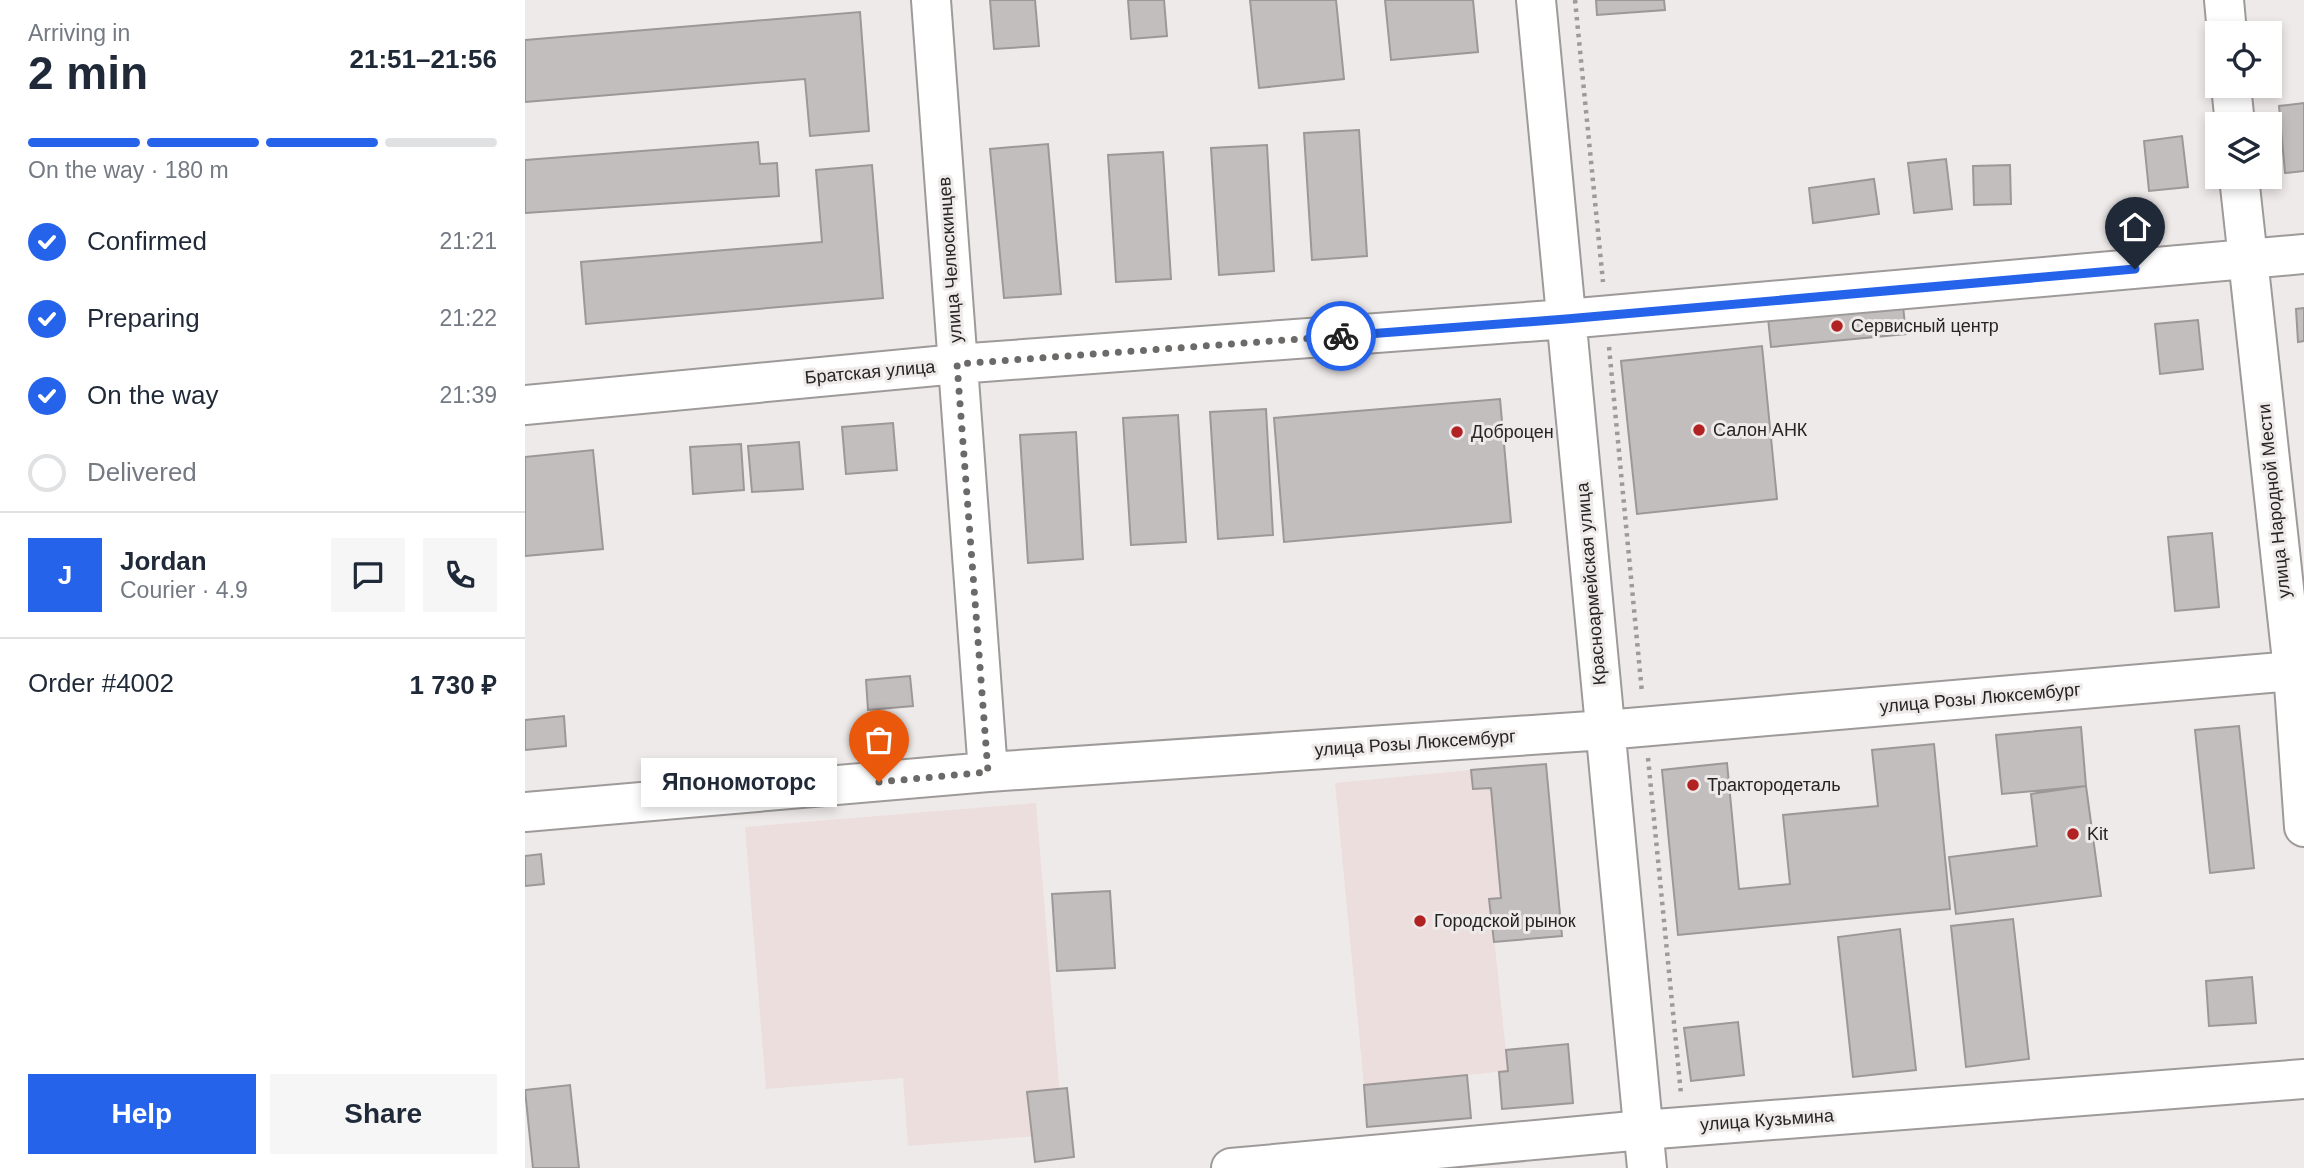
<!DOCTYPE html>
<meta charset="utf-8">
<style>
body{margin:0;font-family:Arial,sans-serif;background:#f6f6f7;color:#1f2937;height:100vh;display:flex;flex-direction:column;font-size:26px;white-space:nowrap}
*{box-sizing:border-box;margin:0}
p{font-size:23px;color:#747a83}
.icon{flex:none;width:38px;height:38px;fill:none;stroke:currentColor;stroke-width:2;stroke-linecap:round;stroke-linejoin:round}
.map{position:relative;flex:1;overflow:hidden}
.sheet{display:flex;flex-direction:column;background:#fff;width:525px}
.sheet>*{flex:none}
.buttons{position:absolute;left:1680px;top:21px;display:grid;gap:14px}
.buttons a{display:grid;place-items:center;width:77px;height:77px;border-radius:0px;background:#fff;box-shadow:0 4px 10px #0003;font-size:35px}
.pin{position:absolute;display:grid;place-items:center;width:60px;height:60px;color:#fff;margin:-72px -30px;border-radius:50% 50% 50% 0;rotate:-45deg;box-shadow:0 0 7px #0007}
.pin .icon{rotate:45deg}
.courier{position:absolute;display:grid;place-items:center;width:70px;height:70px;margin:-35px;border:5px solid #2563eb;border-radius:50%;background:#fff;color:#222;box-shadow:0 2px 9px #0007}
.bubble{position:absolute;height:49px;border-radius:0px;background:#fff;box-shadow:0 4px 10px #0003;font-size:23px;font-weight:800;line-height:49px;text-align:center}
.overview em{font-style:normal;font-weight:800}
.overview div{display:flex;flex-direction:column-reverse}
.overview{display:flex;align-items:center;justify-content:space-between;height:119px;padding:0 28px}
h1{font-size:46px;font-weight:800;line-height:52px}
.bar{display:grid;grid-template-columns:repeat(4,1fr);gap:10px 7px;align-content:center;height:84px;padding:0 28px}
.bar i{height:9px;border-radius:5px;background:#e0e1e3}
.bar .active{background:#2563eb}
.bar p{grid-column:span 4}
.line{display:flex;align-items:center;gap:18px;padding:0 28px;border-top:2px solid #e0e1e3}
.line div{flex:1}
.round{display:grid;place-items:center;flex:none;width:74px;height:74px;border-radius:0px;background:#f6f6f7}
ol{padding:0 28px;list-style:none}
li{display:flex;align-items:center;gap:21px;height:77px}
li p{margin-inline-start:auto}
li .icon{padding:7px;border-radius:50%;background:#2563eb;color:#fff;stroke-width:4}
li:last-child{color:#747a83}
li i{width:38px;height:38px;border:4px solid #e0e1e3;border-radius:50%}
.button{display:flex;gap:14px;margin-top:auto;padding:14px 28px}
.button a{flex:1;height:80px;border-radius:0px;background:#2563eb;color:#fff;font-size:28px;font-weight:800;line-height:80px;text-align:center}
.button a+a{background:#f6f6f7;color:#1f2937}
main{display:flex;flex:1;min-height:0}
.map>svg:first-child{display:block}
.built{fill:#ecdedc}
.building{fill:#c3bebe;stroke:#9c9897;stroke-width:2}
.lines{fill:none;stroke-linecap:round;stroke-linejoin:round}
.minor-casing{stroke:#9f9a9a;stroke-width:42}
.path{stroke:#9d9a99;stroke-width:4.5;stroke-dasharray:3.5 5;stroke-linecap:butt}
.minor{stroke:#fff;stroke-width:38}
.done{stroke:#6c6a69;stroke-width:7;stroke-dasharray:0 12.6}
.route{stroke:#2563eb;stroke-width:9}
.poi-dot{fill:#b22222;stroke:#eeeae9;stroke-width:2.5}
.labels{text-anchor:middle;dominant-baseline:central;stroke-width:6;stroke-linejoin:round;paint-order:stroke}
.street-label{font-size:18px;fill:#262524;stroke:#eeeae9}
.poi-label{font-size:18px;fill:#262524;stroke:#eeeae9;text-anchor:start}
</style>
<main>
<section class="sheet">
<div class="overview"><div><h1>2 min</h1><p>Arriving in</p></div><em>21:51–21:56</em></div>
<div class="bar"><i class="active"></i><i class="active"></i><i class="active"></i><i></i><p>On the way · 180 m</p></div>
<ol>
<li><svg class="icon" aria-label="check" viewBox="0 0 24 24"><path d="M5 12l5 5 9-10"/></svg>Confirmed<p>21:21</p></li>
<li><svg class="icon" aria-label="check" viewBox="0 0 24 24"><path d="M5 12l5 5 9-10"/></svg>Preparing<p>21:22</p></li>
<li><svg class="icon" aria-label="check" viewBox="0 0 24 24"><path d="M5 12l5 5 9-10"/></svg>On the way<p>21:39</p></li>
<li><i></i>Delivered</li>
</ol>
<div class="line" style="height:126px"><b class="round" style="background:#2563eb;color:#fff">J</b><div><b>Jordan</b><p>Courier · 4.9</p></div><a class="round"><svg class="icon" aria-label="chat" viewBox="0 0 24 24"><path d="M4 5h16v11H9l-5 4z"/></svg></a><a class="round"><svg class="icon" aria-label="phone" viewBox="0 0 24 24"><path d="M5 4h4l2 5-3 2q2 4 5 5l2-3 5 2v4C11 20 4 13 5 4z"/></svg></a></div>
<div class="line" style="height:91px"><div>Order #4002</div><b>1 730 ₽</b></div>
<div class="button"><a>Help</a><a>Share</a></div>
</section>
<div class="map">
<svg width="1779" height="1168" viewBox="0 0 1779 1168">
<rect width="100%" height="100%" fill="#eeeae9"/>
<path class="built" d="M 946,770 L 948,789 L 966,788 L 976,898 L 965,900 L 983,1071 L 839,1085 L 810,783 Z
M 511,803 L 538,1134 L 383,1146 L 378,1078 L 241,1089 L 220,827 Z"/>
<path class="building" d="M 465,0 L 510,0 L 514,46 L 469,49 Z
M 603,0 L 639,0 L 642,36 L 606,39 Z
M 725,0 L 811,0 L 819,79 L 734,88 Z
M 860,0 L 948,0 L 953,52 L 866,60 Z
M 1071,0 L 1139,0 L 1140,10 L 1072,15 Z
M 335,12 L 344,131 L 285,136 L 280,79 L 0,102 L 0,40 Z
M 1779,103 L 1779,171 L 1760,173 L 1754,106 Z
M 834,130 L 842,256 L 787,260 L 779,133 Z
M 1657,136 L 1663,187 L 1624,191 L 1619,141 Z
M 233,142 L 235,164 L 252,163 L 254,196 L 0,213 L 0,160 Z
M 523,144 L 536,294 L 479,298 L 465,149 Z
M 742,145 L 749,271 L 694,275 L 686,148 Z
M 638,152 L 646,279 L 591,282 L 583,155 Z
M 1421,159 L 1427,209 L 1389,213 L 1383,163 Z
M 347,165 L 358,298 L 61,324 L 56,262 L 297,242 L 291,170 Z
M 1485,165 L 1486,204 L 1449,205 L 1448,166 Z
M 1349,179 L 1354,214 L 1288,223 L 1284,188 Z
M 1378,306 L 1381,334 L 1246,347 L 1243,318 Z
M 1779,308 L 1779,341 L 1773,342 L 1771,309 Z
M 1673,320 L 1678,369 L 1635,374 L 1630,324 Z
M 1237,346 L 1252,499 L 1112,514 L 1096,361 Z
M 975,399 L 986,522 L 759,542 L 749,418 Z
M 741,409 L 748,535 L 693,539 L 685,412 Z
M 653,415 L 661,542 L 606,545 L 598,418 Z
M 368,423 L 372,470 L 321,474 L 317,427 Z
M 551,432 L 558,559 L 503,563 L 495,435 Z
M 274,442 L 278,489 L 227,492 L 223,446 Z
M 216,444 L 219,490 L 168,494 L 165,447 Z
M 68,450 L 78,549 L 0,556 L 0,457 Z
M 1687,533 L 1694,607 L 1650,611 L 1643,537 Z
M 385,676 L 388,706 L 343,710 L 341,680 Z
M 39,716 L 41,746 L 0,750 L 0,720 Z
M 1714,726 L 1729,868 L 1685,873 L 1670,730 Z
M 1556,727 L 1561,786 L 1477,794 L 1471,735 Z
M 1409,744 L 1425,909 L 1153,935 L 1137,770 L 1202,763 L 1214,889 L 1265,884 L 1258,815 L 1353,806 L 1347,750 Z
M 1021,764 L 1037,936 L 969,942 L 964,899 L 976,898 L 966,788 L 948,789 L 946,770 Z
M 1561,786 L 1576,896 L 1431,914 L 1424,857 L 1512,846 L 1506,794 Z
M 16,854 L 19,884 L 0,886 L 0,856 Z
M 585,891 L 590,968 L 532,971 L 527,894 Z
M 1488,919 L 1504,1059 L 1441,1067 L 1426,926 Z
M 1375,929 L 1391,1070 L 1328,1077 L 1313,937 Z
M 1727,977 L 1731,1023 L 1684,1026 L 1681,981 Z
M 1213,1022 L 1219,1075 L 1166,1081 L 1159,1028 Z
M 1043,1044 L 1048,1103 L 977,1109 L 974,1072 L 983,1071 L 981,1050 Z
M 942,1075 L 946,1118 L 842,1127 L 839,1085 Z
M 45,1085 L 54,1168 L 8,1168 L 0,1090 Z
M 542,1088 L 549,1157 L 510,1162 L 502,1092 Z"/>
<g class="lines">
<g class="minor-casing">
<path id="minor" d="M 406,0 L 463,772
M 1011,0 L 1122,1168
M 1699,0 L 1702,33
M 1706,86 L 1710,124
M 1714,177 L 1768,670 L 1779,827
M 0,405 L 432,364 L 1041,319 L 1779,254
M 0,812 L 463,772 L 1080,730 L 1779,670
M 706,1168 L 1118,1130 L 1779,1079"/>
</g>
<path class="path" d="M 1050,0 L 1078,282
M 1084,347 L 1117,693
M 1123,758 L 1156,1094"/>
<use href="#minor" class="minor"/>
</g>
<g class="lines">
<path class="done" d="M 354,782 L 463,772 L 432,364 L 816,336"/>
<path class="route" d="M 816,336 L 1041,319 L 1610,269"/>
</g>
<g class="poi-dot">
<circle cx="1312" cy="326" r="7"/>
<circle cx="1174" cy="430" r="7"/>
<circle cx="932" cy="432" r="7"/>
<circle cx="1168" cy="785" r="7"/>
<circle cx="1548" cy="834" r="7"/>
<circle cx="895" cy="921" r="7"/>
</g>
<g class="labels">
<g class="street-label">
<text transform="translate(425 260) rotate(-94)">улица Челюскинцев</text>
<text transform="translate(345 372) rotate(-5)">Братская улица</text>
<text transform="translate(1749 501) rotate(-96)">улица Народной Мести</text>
<text transform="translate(1066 584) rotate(-95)">Красноармейская улица</text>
<text transform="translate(1455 698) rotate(-5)">улица Розы Люксембург</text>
<text transform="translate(890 743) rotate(-4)">улица Розы Люксембург</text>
<text transform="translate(1242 1120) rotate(-4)">улица Кузьмина</text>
</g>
<g class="poi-label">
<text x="1326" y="326">Сервисный центр</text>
<text x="1188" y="430">Салон АНК</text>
<text x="946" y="432">Доброцен</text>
<text x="1182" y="785">Трактородеталь</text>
<text x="1562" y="834">Kit</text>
<text x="909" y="921">Городской рынок</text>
</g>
</g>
</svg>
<div class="buttons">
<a><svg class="icon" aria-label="locate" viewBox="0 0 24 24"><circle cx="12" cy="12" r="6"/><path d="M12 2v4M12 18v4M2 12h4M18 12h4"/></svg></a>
<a><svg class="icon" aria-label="layers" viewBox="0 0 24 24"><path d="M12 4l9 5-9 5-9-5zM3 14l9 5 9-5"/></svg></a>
</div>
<div class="pin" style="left:354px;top:782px;background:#ea580c"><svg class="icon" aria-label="bag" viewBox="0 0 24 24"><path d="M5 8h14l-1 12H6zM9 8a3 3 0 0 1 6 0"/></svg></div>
<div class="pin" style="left:1610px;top:269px;background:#1f2937"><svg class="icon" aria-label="home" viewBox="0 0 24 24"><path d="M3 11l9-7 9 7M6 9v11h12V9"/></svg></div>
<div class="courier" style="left:816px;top:336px"><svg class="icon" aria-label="bike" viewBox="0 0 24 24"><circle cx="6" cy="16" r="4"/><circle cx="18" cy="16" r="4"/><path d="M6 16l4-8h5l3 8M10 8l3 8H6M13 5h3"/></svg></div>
<div class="bubble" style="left:116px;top:758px;width:196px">Япономоторс</div>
</div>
</main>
